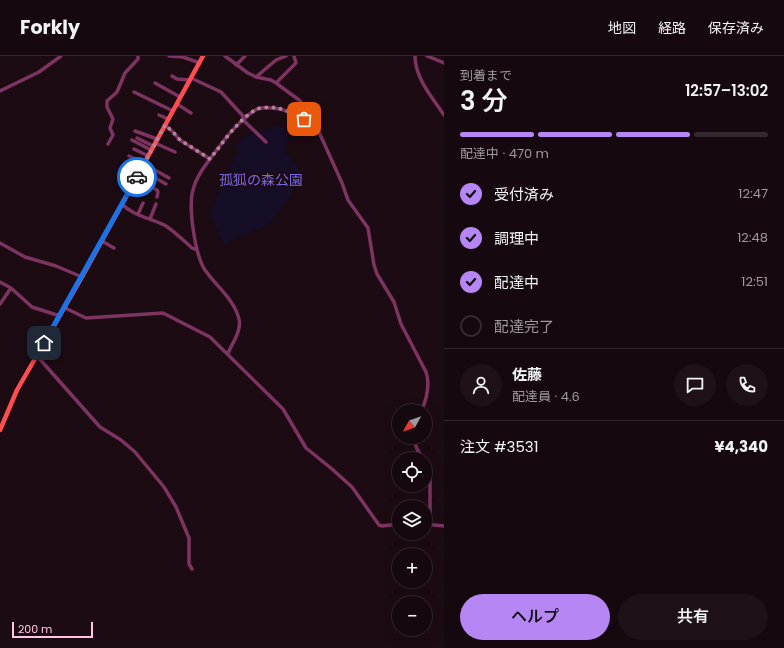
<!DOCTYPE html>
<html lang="ja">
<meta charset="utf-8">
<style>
body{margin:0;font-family:Poppins,"Noto Sans JP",sans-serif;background:#1e1117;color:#f1f3f6;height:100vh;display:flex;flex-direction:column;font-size:15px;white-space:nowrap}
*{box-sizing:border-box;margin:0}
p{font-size:13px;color:#9d9a9e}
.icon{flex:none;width:22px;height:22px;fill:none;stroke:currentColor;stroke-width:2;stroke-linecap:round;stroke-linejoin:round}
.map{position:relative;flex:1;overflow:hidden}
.sheet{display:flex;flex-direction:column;background:#15080e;width:340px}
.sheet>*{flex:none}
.needle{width:26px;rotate:230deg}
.fabs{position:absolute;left:392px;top:348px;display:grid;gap:8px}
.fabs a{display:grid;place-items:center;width:40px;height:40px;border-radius:50%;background:#15080e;box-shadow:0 4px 16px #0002,0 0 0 1px #34292e;font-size:20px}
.scale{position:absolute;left:12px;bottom:10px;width:81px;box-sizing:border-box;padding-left:4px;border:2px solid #ffc6e4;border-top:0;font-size:11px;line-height:14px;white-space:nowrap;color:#ffc6e4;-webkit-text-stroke:3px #1c0b13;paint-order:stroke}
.pin{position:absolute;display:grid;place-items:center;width:34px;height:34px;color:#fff;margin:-17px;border-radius:8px;box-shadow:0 2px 6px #0006}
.courier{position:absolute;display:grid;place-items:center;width:40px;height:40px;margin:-20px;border:3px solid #1a73e8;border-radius:50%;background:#fff;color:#222;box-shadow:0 1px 5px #0007}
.headline em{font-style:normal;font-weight:600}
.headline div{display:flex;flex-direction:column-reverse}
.headline{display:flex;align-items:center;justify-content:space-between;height:68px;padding:0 16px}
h1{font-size:26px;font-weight:600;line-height:30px}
.bar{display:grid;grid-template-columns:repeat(4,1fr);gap:6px 4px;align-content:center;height:48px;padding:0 16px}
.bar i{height:5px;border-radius:3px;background:#34292e}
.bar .on{background:#b686f4}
.bar p{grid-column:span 4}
.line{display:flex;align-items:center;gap:10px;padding:0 16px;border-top:1px solid #34292e}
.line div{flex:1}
.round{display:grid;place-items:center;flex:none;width:42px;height:42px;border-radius:21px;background:#1e1117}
ol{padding:0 16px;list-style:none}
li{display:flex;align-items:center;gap:12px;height:44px}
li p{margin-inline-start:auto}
li .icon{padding:4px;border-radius:50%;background:#b686f4;color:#111;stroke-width:4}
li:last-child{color:#9d9a9e}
li i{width:22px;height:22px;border:2px solid #34292e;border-radius:50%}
.action{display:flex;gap:8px;margin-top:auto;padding:8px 16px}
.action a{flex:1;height:46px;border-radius:24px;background:#b686f4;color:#111;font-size:16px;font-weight:600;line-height:46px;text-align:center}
.action a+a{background:#1e1117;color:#f1f3f6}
header{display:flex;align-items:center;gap:24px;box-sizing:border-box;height:56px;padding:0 20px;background:#15080e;border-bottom:1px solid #34292e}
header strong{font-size:19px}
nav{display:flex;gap:22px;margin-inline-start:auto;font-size:14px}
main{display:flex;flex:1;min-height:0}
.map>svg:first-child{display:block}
.green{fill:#150e26}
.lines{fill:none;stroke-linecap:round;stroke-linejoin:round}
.minor{stroke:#7d3460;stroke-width:3.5}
.major{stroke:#ff4d51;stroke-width:4.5}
.done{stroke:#b0859b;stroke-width:4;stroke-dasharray:0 7.2}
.route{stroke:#1a73e8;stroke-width:5}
.labels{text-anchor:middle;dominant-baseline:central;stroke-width:4;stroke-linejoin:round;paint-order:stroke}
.park-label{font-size:14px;fill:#776ae6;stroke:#1c0b13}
</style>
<header>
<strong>Forkly</strong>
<nav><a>地図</a><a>経路</a><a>保存済み</a></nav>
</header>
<main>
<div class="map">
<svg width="444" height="592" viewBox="0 0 444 592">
<rect width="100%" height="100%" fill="#1c0b13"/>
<path class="green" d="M 280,69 L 292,79 L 283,93 L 301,115 L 291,140 L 269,168 L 224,188 L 210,157 C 220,137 226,114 239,96 L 236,91 L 247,79 Z"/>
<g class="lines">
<path class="minor" d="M 169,0 L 183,1 L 200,7
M 225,0 L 248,17 L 256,21 L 271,24 L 276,27 L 299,44 L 313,60 L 319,76 L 342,127 L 348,144 L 368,172 L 374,209 L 377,218 L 394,246 L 401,268 L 426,316 C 430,327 427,344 421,355
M 415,0 C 415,22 432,41 444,59
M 427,0 L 444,7
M 236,9 L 245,0
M 172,20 L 177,23 L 190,24
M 256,21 L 276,4 L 286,0
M 191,22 L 221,36 L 243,60 L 243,64 L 266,86
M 155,27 L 180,41
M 276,27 L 296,7 L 294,0
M 0,35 L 39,16 L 61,0
M 134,36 L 173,55
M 177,48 L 191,57
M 159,59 L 168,63
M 165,69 L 173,76 L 180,84 L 210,103
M 135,75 L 157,83
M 137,82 L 153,90
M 132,84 L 151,94
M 155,87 L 175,96
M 108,88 L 113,79 L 110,72 L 113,63 L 107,51 L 107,45 L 117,36 L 125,17 L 138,3 L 138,0
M 134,93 L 148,100
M 129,100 L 144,107
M 144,108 L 169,122
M 141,114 L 166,128
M 136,123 L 157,134 L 158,136 L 157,141
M 122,148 C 133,160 151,162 166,170 C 175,176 184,185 192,192 L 197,194
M 138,158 L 143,147
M 150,163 L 156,148
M 102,185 L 114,192
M 0,187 L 25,201 L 56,210 L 82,221
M 0,226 L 11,232 L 32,251 L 60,260
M 0,248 L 11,232
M 65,252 L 86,262 L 163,257 L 210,281 L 283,353 L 306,392 L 332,413 L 352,431 L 379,469 L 382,470 L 399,468
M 228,297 C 232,288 242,274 239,263 C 234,243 216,230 205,214 C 195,199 188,151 193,134 C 197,117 212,101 222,87 C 229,77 245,60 257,53 C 261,51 266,52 271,52 C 285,52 308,63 317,74
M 37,300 L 100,371 L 121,384 L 135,396 L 164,431 L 176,451 L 189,482 L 189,508 L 192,513
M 413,381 L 417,393 L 423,403
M 425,408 L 430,423 L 430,468
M 425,468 L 444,470"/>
<path class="major" d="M 0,374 L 17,334 L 82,221 L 203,0"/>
</g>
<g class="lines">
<path class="done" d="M 137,121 L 165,69 L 173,76 L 180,84 L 210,103 C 222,88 239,62 257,53 C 262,51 273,51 278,52 C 286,54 297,60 304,63"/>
<path class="route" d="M 44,287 L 137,121"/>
</g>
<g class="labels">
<g class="park-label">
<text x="261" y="124">孤狐の森公園</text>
</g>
</g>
</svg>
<div class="fabs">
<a><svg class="needle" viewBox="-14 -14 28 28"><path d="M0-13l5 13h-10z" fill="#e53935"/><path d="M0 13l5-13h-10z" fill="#9d9a9e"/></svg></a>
<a><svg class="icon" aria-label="locate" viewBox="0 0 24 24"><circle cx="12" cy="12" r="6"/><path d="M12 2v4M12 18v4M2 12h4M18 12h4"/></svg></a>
<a><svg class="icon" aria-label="layers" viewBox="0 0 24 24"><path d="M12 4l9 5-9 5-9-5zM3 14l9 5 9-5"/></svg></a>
<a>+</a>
<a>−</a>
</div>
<div class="scale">200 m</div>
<div class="pin" style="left:304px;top:63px;background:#ea580c"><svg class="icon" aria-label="bag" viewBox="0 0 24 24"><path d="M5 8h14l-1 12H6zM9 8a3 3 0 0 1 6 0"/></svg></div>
<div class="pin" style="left:44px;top:287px;background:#1f2937"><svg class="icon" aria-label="home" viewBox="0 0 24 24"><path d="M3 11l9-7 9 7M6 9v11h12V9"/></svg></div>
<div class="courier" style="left:137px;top:121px"><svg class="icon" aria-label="car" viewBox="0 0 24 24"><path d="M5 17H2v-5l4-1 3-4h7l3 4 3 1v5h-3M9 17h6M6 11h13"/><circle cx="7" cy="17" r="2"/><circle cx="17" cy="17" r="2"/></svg></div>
</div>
<section class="sheet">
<div class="headline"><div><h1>3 分</h1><p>到着まで</p></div><em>12:57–13:02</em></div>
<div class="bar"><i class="on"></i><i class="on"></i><i class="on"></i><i></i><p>配達中 · 470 m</p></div>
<ol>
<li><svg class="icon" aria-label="check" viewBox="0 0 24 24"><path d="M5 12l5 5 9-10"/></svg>受付済み<p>12:47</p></li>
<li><svg class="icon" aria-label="check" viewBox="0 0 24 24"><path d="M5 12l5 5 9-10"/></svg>調理中<p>12:48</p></li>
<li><svg class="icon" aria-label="check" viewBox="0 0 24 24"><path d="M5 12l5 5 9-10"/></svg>配達中<p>12:51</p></li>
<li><i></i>配達完了</li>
</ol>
<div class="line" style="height:72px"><a class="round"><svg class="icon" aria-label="person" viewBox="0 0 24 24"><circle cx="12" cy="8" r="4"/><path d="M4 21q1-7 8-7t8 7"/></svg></a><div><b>佐藤</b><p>配達員 · 4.6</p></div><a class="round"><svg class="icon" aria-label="chat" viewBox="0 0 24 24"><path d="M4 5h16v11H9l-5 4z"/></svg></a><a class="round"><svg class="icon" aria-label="phone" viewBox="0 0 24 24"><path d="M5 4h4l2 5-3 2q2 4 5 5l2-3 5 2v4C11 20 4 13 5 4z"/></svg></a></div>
<div class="line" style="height:52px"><div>注文 #3531</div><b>¥4,340</b></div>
<div class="action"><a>ヘルプ</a><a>共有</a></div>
</section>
</main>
